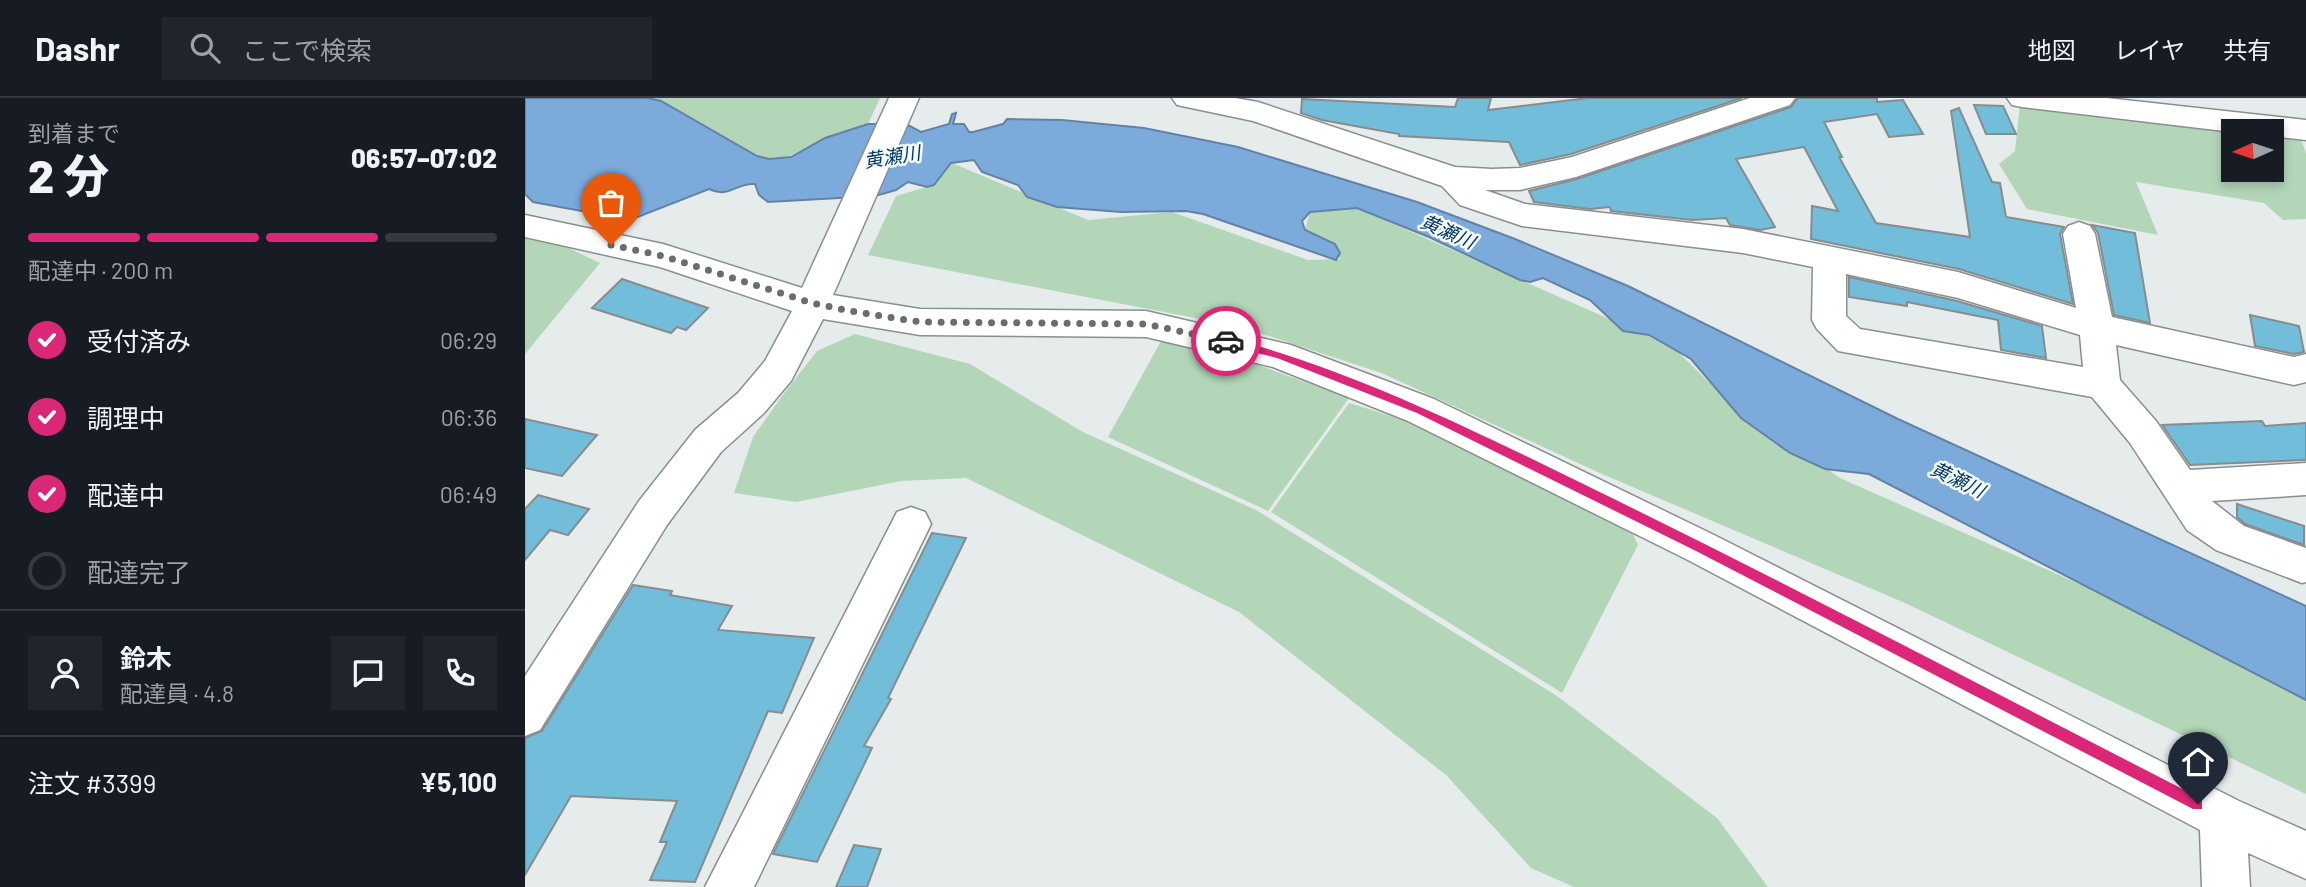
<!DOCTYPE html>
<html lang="ja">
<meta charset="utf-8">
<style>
body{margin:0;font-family:Barlow,"Noto Sans JP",sans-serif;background:#20242c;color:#f1f3f6;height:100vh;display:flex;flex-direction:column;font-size:26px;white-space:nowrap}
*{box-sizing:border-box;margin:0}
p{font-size:23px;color:#9ea1a6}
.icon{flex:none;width:38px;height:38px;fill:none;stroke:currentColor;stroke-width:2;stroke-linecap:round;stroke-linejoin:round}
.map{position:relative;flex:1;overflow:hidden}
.details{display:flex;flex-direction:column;background:#171b24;width:525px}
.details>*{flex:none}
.needle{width:46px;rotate:267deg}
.buttons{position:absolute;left:1696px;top:21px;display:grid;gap:14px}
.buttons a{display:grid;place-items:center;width:63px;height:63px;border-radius:0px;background:#171b24;box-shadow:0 4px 10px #0003;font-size:35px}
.pin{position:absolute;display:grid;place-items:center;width:60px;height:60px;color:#fff;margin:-72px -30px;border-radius:50% 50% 50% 0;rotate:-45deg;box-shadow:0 0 7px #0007}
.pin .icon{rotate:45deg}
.courier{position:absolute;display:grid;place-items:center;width:70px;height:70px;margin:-35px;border:5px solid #db2777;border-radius:50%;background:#fff;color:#222;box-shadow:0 2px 9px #0007}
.headline em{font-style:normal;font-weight:800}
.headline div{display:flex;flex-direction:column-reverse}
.headline{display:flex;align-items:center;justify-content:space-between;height:119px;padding:0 28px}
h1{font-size:46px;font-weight:800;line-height:52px}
.bar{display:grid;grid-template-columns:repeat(4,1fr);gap:10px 7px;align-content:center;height:84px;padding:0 28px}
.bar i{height:9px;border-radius:5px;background:#363941}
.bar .on{background:#db2777}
.bar p{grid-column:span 4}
.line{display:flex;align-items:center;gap:18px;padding:0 28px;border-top:2px solid #363941}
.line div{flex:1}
.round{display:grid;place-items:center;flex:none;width:74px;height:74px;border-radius:0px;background:#20242c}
ol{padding:0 28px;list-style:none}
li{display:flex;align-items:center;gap:21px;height:77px}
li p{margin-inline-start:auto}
li .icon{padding:7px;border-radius:50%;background:#db2777;color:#fff;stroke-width:4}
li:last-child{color:#9ea1a6}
li i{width:38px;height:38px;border:4px solid #363941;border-radius:50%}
header{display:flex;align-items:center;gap:42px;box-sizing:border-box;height:98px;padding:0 35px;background:#171b24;border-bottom:2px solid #363941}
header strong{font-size:33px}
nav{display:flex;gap:38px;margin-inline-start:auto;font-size:24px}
.search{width:490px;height:63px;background:#20242c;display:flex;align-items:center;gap:18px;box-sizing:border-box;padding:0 24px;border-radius:0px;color:#9ea1a6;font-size:26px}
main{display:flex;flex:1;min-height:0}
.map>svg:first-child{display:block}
.green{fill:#b3d6b9;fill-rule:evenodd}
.water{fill:#7caada;stroke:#6283a5;stroke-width:2}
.building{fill:#72bdda;stroke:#878c8e;stroke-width:2}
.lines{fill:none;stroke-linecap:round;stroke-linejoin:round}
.minor-casing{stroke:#898f8f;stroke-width:3}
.minor{fill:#fff;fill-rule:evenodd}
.route{fill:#db2777}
.done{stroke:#6a6d6d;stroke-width:7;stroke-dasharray:0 12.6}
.labels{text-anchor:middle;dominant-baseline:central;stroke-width:5;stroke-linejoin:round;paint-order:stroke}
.water-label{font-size:19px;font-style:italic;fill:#00345f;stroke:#f3f9f9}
</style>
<header>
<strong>Dashr</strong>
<div class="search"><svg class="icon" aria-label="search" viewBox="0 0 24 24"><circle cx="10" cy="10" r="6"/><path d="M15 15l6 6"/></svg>ここで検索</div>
<nav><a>地図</a><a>レイヤ</a><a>共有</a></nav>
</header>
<main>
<section class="details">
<div class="headline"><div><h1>2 分</h1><p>到着まで</p></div><em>06:57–07:02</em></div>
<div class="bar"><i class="on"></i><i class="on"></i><i class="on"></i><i></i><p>配達中 · 200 m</p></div>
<ol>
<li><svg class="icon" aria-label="check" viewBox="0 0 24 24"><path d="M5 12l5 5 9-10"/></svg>受付済み<p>06:29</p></li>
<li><svg class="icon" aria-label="check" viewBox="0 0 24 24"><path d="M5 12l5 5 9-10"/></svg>調理中<p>06:36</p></li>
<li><svg class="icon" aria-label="check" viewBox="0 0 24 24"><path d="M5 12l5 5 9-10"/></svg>配達中<p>06:49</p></li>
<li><i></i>配達完了</li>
</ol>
<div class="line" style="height:126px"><a class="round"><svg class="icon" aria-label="person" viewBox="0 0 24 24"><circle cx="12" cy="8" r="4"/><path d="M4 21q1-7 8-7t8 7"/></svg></a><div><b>鈴木</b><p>配達員 · 4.8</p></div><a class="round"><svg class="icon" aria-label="chat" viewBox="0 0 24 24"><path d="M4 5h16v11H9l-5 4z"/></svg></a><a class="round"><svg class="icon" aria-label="phone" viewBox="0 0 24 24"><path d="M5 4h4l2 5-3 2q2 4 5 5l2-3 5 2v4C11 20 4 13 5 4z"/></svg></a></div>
<div class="line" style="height:91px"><div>注文 #3399</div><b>¥5,100</b></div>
</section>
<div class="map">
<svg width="1781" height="789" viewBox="0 0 1781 789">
<rect width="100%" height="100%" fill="#e6ecec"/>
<path class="green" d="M 123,0 L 355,0 L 343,26 C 329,30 314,34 300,40 C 274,51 263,67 232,58 L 136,3 Z
M 1495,5 L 1772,31 L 1781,55 L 1781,121 L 1758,122 L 1739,105 L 1611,84 L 1633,137 L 1502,111 L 1474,66 L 1490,53 ZM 1708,33 L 1746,33 L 1746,72 L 1708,72 Z
M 427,65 L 563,122 L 647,114 L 783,162 L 816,161 L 780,132 L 785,114 L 832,110 L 1148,249 L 1195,295 L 1315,380 L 1611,511 L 1781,602 L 1781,696 L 1380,505 L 1077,376 L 859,276 L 717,229 L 343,157 L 371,98 L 402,89 Z
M 0,133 L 14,136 L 75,165 L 0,256 Z
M 330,236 L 445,266 L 558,334 L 731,412 L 1032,598 L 1192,720 L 1243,789 L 1049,789 L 1006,770 L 921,677 L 714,514 L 441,380 L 376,383 L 271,404 L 209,395 L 228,339 L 257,298 L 292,253 Z
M 636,243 L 709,258 L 824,300 L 743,413 L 583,339 Z
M 824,305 C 922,332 1017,387 1107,434 L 1113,447 L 1037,595 L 746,414 Z"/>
<path class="water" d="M 0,0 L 123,0 L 136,3 L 232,58 L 244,61 L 266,59 L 300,40 L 343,26 L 381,26 L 396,34 L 424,26 L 427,16 L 431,15 L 428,26 L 439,26 L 444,34 L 448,34 L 478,26 L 482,21 L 537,22 L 619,30 L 713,49 L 892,104 L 990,141 L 1103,188 L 1373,321 L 1781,508 L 1781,602 L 1344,376 L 1300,371 L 1265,355 L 1216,320 L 1166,261 L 1124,237 L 1098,233 L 1065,202 L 1018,180 L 1005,184 L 995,182 L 904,139 L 832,110 L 785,114 L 777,123 L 780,132 L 810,146 L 815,155 L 811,162 L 678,116 L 661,113 L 596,114 L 532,109 L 502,99 L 493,87 L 457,74 L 449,62 L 426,65 L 409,87 L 402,89 L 383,84 L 371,92 L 350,98 L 243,104 L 234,97 L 230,86 C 212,84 204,101 184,91 L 105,122 L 8,104 L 0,96 Z"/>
<path class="building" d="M 933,0 L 966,0 L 963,12 L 1063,0 L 1217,0 L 1046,56 L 995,67 L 984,44 L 874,38 L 874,36 L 797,22 L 776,15 L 777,1 L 930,9 Z
M 1273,0 L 1352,0 L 1352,4 L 1378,2 L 1398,36 L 1364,39 L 1352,16 L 1299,24 L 1317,59 L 1314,59 L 1351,125 L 1445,139 L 1426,13 L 1434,10 L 1467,84 L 1475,85 L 1481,119 L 1539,129 L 1535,136 L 1548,206 L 1434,171 L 1286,141 L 1287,108 L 1313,113 L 1279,49 L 1211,61 L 1250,129 L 1235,132 L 1205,127 L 1201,120 L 1167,122 L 1086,113 L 1085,109 L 1065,111 L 1009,104 L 1004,93 L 1052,81 L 1266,9 Z
M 1449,7 L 1478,8 L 1491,36 L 1461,36 Z
M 1567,127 L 1610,135 L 1625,225 L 1589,217 L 1573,135 Z
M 1324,179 L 1432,203 L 1517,228 L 1521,260 L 1476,252 L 1473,222 L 1382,204 L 1382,208 L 1324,199 Z
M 97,181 L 183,210 L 161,232 L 152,229 L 146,235 L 67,210 Z
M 1725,217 L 1774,228 L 1779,254 L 1769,256 L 1730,248 Z
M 0,321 L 72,337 L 37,378 L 0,370 Z
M 1737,323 L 1740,328 L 1781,325 L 1781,362 L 1665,367 L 1637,327 Z
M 13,397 L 64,411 L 43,437 L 25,432 L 0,462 L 0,411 Z
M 1712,406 L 1779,428 L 1779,447 L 1720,426 L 1712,419 Z
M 407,435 L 441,440 L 363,600 L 366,601 L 339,648 L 347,650 L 292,764 L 248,756 Z
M 108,487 L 147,493 L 145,497 L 207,508 L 193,532 L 289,540 L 257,615 L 243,613 L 170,784 L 125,782 L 142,744 L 135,744 L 152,703 L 46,698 L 0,777 L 0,640 L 17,633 Z
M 329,747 L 356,751 L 342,789 L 311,789 Z"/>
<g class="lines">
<g class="minor-casing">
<path id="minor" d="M 364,0 L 394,0 L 308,197 L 395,211 L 621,213 L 766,247 L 909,301 L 1189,437 L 1714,703 L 1781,733 L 1781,781 L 1723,755 L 1725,789 L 1677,789 L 1675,732 L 1161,461 L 883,323 L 748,269 L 621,239 L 395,237 L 298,221 L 266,283 L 239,315 L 196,354 L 142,427 L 15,632 L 0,638 L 0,578 L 114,403 L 170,332 L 213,295 L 240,263 L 267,213 L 135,169 L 0,139 L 0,117 L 138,146 L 277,190 Z
M 647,0 L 710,0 L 733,4 L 930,69 L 967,71 L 995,70 L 1047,59 L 1225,0 L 1270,0 L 1265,7 L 1051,79 L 995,92 L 960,92 L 1000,106 L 1218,131 L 1433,174 L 1551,210 L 1538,136 L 1543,128 L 1554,124 L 1565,128 L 1570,136 L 1587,219 L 1769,259 L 1781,256 L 1781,284 L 1769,287 L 1591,247 L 1595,282 L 1631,323 L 1665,372 L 1781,365 L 1781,397 L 1687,403 L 1719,428 L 1781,450 L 1781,484 L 1777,485 L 1691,452 L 1662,432 L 1605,345 L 1567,299 L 1313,253 L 1292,231 L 1287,222 L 1288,169 L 1218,155 L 997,128 L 935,107 L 917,88 L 728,23 L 652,7 ZM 1321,176 L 1433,200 L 1555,237 L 1558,269 L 1335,231 L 1321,218 Z
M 1482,0 L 1582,0 L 1781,22 L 1781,42 L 1746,38 L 1746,33 L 1708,34 L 1497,9 L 1487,7 Z
M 386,409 L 400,414 L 406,426 L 229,789 L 180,789 L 372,414 Z"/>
</g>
<use href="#minor" class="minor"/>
</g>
<path class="route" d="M 701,239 C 838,275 964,340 1091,402 C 1288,499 1482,601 1677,701 L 1677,711 L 1668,711 L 1171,453 L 892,315 L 752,260 L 697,246 L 697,240 Z"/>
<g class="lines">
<path class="done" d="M 86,147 L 138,158 L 287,205 L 325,213 L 395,224 L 621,226 L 701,243"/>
</g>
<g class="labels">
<g class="water-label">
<text transform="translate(367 58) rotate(-9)">黄瀬川</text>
<text transform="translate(923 133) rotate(24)">黄瀬川</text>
<text transform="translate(1433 381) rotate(26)">黄瀬川</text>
</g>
</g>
</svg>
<div class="buttons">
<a><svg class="needle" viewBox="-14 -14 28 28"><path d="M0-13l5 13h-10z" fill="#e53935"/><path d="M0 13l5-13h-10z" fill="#9ea1a6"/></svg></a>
</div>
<div class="pin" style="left:86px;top:147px;background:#ea580c"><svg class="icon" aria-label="bag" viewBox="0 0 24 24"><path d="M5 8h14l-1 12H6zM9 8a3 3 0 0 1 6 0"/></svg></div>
<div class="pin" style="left:1673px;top:706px;background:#1f2937"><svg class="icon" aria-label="home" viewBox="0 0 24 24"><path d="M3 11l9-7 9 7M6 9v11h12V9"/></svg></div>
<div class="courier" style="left:701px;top:243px"><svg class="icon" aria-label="car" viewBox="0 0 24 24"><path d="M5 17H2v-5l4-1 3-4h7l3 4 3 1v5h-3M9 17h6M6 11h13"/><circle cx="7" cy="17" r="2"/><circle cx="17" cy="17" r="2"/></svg></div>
</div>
</main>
